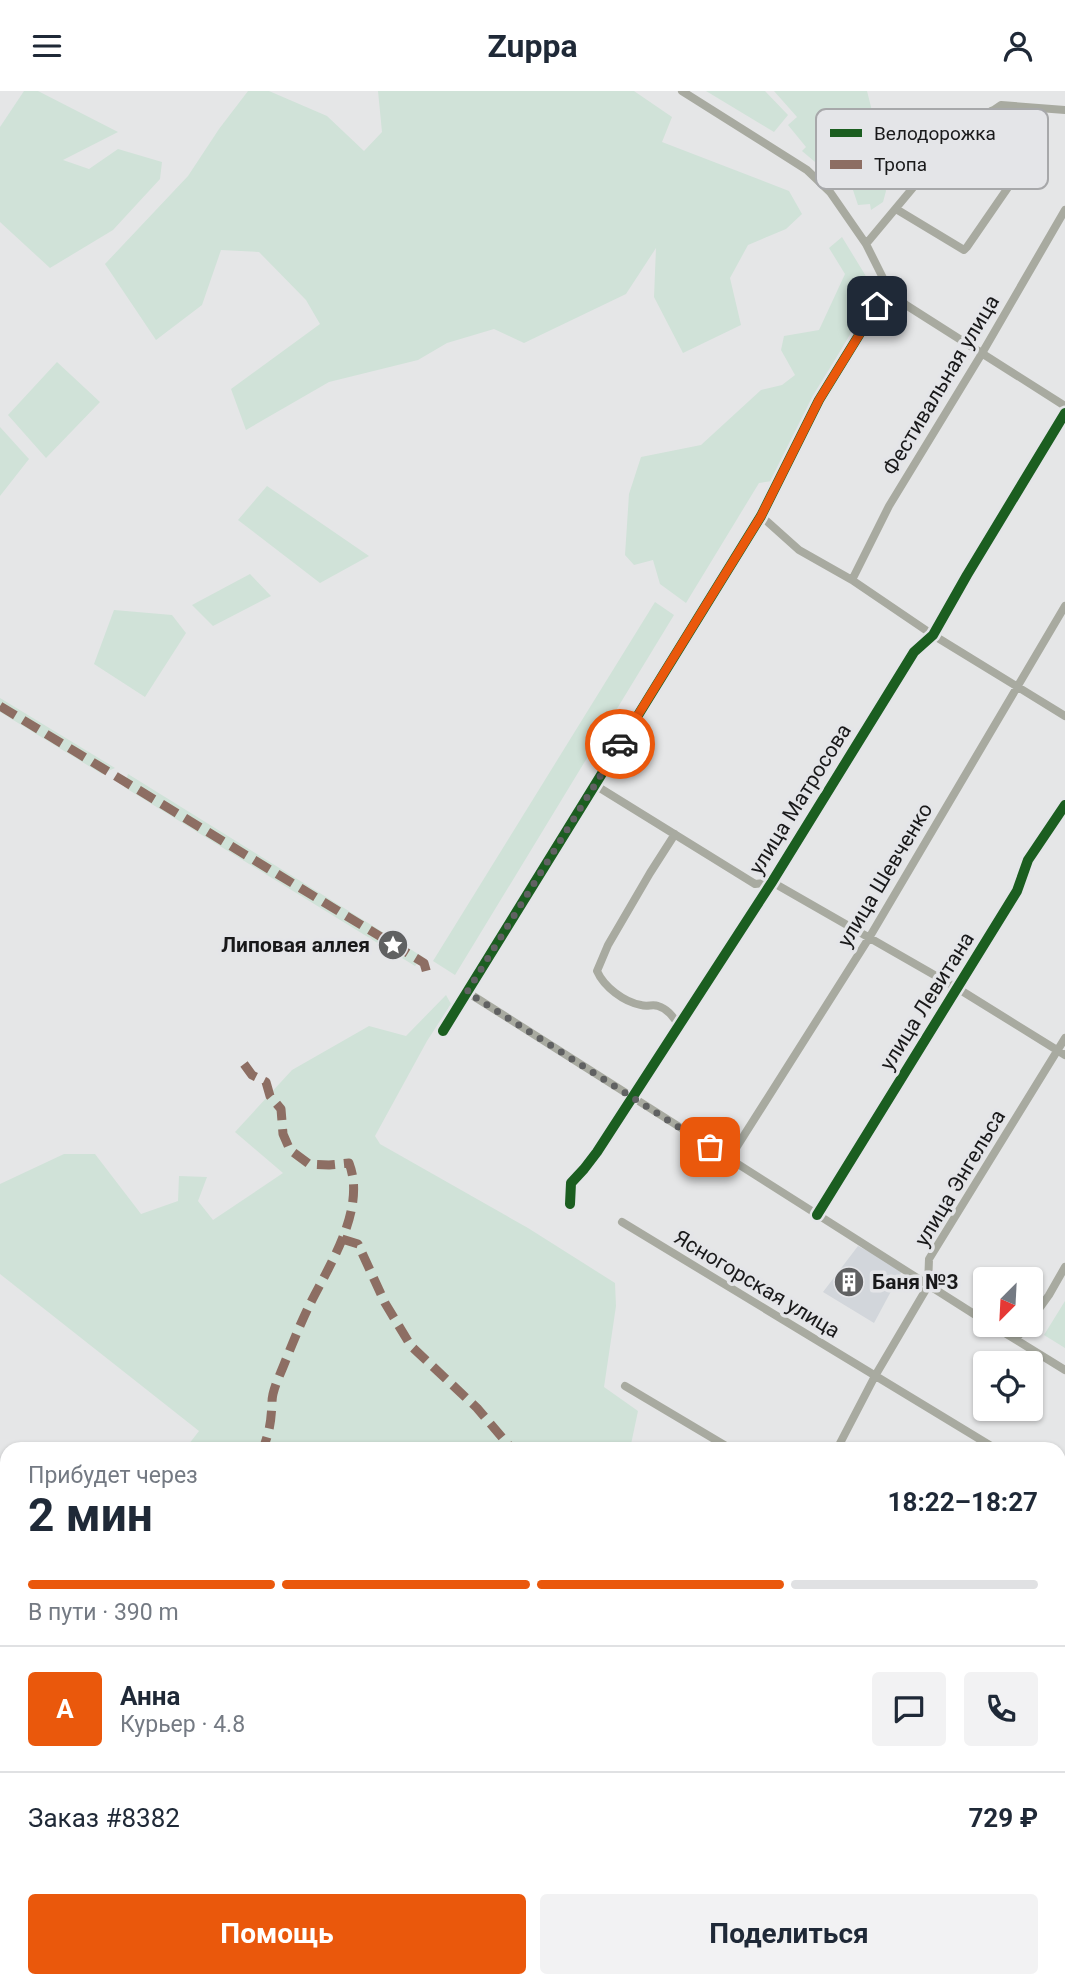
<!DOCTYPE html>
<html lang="ru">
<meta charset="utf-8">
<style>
body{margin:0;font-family:Roboto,sans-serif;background:#f2f2f3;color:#1f2937;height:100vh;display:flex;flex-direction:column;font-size:26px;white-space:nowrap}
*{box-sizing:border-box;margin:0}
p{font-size:23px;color:#747a83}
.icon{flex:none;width:38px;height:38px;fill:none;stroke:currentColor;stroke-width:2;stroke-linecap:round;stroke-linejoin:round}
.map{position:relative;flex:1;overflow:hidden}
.drawer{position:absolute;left:0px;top:1351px;width:1066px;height:546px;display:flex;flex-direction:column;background:#fff;border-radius:21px 21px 0 0;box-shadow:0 2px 5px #0004}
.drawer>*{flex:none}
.needle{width:46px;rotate:204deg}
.controls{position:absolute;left:973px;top:1176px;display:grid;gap:14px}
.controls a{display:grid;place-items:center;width:70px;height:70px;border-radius:7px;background:#fff;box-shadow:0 2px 5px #0004;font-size:35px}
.pin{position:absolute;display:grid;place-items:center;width:60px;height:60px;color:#fff;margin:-30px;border-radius:14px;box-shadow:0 4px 10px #0006}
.courier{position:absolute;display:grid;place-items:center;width:70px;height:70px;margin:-35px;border:5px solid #ea580c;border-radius:50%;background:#fff;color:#222;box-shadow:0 2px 9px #0007}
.headline em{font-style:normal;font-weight:700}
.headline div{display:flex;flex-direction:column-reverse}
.headline{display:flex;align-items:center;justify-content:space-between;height:119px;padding:0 28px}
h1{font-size:46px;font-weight:700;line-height:52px}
.bar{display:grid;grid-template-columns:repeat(4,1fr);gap:10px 7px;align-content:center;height:84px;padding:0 28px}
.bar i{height:9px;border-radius:5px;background:#e0e1e3}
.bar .current{background:#ea580c}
.bar p{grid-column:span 4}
.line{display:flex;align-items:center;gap:18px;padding:0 28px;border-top:2px solid #e0e1e3}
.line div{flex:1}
.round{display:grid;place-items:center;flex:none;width:74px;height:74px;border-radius:7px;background:#f2f2f3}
.action{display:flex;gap:14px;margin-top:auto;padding:14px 28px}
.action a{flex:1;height:80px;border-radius:7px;background:#ea580c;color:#fff;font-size:28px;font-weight:700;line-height:80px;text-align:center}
.action a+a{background:#f2f2f3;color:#1f2937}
header{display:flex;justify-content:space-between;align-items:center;height:91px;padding:0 28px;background:#fff;font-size:32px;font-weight:700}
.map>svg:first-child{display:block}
.built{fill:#d2d6db}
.green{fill:#d0e2d8}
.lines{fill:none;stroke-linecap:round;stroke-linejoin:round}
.minor{stroke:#a8aaa0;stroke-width:8}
.quiet{stroke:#8d6e63;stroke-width:9;stroke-dasharray:18 9;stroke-linecap:butt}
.cycleway-casing{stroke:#e4e5e8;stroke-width:15}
.cycleway{stroke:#1b5e20;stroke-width:10}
.done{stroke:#606162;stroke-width:7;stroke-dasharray:0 12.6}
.route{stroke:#ea580c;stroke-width:9}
.labels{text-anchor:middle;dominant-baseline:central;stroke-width:7;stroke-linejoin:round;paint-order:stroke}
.street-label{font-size:21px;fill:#19191a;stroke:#e4e5e8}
.poi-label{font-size:21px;font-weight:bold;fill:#19191a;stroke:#e4e5e8;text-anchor:end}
.key{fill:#e4e5e8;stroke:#a7a8aa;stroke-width:2}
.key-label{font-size:19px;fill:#19191a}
</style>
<header><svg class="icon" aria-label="menu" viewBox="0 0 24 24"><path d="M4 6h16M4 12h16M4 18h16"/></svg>Zuppa<svg class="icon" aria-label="person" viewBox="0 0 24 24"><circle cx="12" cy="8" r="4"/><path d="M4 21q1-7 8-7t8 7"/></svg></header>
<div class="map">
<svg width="1065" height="1897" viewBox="0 0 1065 1897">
<rect width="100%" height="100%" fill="#e5e6e7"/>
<path class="built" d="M 858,1155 L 903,1178 L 874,1232 L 823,1201 Z
M 1059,1726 L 1065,1727 L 1065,1782 L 1059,1782 Z
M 587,1890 L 824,1890 L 822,1897 L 681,1897 L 673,1893 L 671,1897 L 607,1897 Z"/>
<path class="green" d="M 24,0 L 38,0 L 118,41 L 63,69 L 89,78 L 118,58 L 162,71 L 160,88 L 113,139 L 50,177 L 0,131 L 0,36 Z
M 248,0 L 269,0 L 327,25 L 364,60 L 382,41 L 378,0 L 634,0 L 672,26 L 662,51 L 789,100 L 802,123 L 786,138 L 748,154 L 730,187 L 741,234 L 683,262 L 654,206 L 656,157 L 626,203 L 524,252 L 494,238 L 447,252 L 418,269 L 329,291 L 246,339 L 231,298 L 320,233 L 306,209 L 259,161 L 221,159 L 202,214 L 156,249 L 105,173 L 188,85 L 219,38 Z
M 706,0 L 765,0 L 788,24 L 774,41 Z
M 774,0 L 867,0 L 872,20 L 867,39 L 886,100 L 883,111 L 871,119 L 870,113 L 858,114 L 853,99 L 859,94 L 854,87 L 842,94 L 825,73 L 821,76 L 802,60 L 806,56 L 788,34 L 797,26 Z
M 842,146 L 875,200 L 822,292 L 772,390 L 759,392 L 686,512 L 660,493 L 653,469 L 634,474 L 625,464 L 629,403 L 641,366 L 701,354 L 761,299 L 782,294 L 795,284 L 781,259 L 784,245 L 819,239 L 845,183 L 829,157 Z
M 57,271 L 100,311 L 46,367 L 8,324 Z
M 0,336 L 29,368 L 0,405 Z
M 267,395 L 369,465 L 320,492 L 238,429 Z
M 250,483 L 271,505 L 213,535 L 192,514 Z
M 655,511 L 674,524 L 455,884 L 433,870 Z
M 114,519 L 172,524 L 186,542 L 145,606 L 94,573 Z
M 0,607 L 115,677 L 102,683 L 0,621 Z
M 128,683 L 423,866 L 415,875 L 124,696 Z
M 446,904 L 451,913 L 427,950 L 375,1045 L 380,1053 L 528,1137 L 615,1192 L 616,1215 L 604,1296 L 638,1320 L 630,1358 L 185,1358 L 199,1340 L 0,1183 L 0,1093 L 64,1063 L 95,1063 L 141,1123 L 178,1110 L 179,1085 L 207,1086 L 198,1110 L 213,1129 L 283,1082 L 235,1041 L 292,979 L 369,935 L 406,945 Z
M 1065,1210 L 1065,1257 L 1044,1244 Z
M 1059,1533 L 1065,1534 L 1065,1599 L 1059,1598 Z
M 1059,1650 L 1065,1651 L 1065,1724 L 1059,1723 Z
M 0,1716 L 7,1738 L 7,1890 L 58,1890 L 60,1897 L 0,1897 Z
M 1059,1831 L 1065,1832 L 1065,1885 L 1059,1885 Z
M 395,1890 L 450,1890 L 446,1897 L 407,1897 Z"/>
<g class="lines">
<path class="minor" d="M 682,0 L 807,79 L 830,101 L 866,153 L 888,197 L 906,214 L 1065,315
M 896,118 L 964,159 L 967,156 L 1029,66 L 1029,62 L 1009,48 L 991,20
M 866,153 L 957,44 L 1001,14 L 1065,19
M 761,425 L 799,459 L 852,489 L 933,544 L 1065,625
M 852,489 L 889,415 L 981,264 L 1065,119
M 595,694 L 755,793 L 772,791 L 957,897 L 1065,964
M 675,743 L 650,782 L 608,854 L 597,880 C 604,896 624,911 641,914 C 647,916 653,913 658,915 C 668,918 673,926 679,934
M 467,901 L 985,1230
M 443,940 L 761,425 L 819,309 L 888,197
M 729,1068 L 869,847 L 1065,515
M 570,1113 L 571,1092 L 584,1078 L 597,1061 L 772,791 L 914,561 L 933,544 L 967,484 L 1065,322
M 817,1124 L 1017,800 L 1028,769 L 1065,714
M 622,1131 L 996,1358
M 1031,1229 L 1049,1204 L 1065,1176
M 992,1234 L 1065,1279
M 1016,1248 L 1027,1234
M 625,1295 L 731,1358
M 837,1358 L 875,1285 L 928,1195 L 929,1168 L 1065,947
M 1059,1396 L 1065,1400
M 1059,1446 L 1065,1450
M 0,1684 L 7,1705
M 1059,1788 L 1065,1788
M 68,1890 L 71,1897
M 497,1897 L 501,1890"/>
<path class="quiet" d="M 0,615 L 424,872 L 428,886
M 244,973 L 252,984 L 266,991 L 270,1005 L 281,1018 L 283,1043 L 290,1059 L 309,1073 L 329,1074 L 349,1072 C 367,1119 328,1176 308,1217 C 299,1236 291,1256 283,1276 C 279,1286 272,1300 272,1311 C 271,1332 270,1338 263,1358
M 342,1148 L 358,1153 L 385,1212 L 411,1255 L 477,1317 L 512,1358
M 0,1755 L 7,1751"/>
<g class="cycleway-casing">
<path id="cycleway" d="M 443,940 L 761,425 L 819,309 L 888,197
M 570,1113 L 571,1092 L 584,1078 L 597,1061 L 772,791 L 914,561 L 933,544 L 967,484 L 1065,322
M 817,1124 L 1017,800 L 1028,769 L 1065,714"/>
</g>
<use href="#cycleway" class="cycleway"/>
</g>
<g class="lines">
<path class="done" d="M 620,653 L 467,901 L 710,1056"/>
<path class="route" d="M 620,653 L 761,425 L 819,309 L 877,215"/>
</g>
<defs>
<g id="sight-disc" transform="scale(1.575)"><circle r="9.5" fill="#606162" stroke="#e4e5e8"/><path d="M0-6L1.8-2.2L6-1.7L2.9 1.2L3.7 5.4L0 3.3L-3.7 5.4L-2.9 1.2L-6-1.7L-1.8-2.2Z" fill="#fff"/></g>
<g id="building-disc" transform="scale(1.575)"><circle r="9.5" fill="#606162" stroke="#e4e5e8"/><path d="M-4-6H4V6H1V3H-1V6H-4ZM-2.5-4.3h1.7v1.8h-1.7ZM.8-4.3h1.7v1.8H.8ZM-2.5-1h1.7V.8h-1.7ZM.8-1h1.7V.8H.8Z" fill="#fff"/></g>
</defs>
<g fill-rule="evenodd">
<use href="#sight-disc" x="393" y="854"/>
<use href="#building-disc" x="849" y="1191"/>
</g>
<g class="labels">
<g class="street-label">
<text transform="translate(941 294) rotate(-59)">Фестивальная улица</text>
<text transform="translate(800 708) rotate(-58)">улица Матросова</text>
<text transform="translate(885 784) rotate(-59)">улица Шевченко</text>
<text transform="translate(927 910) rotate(-58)">улица Левитана</text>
<text transform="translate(960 1087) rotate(-59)">улица Энгельса</text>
<text transform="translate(757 1193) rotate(31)">Ясногорская улица</text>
</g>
<g class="poi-label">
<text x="370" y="854">Липовая аллея</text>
<text x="872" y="1191" text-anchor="start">Баня №3</text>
</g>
</g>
<rect x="816" y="18" width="232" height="80" rx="10" class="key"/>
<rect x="830" y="38" width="32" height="8" fill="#1b5e20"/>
<rect x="830" y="69" width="32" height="9" fill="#8d6e63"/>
<g class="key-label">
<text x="874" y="49">Велодорожка</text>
<text x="874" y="80">Тропа</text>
</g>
</svg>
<div class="controls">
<a><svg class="needle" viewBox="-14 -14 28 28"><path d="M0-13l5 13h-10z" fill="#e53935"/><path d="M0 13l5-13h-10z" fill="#747a83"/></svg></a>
<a><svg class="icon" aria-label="locate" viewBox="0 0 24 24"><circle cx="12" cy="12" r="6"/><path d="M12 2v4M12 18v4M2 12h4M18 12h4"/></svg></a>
</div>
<div class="pin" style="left:710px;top:1056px;background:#ea580c"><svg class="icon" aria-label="bag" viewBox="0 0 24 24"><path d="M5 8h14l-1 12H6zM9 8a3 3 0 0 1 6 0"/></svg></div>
<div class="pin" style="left:877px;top:215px;background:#1f2937"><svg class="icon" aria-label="home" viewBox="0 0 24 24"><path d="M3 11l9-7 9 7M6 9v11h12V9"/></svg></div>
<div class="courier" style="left:620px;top:653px"><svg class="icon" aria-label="car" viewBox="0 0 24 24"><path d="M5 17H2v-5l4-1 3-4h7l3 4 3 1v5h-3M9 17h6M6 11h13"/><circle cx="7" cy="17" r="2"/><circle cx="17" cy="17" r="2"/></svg></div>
<section class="drawer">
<div class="headline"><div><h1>2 мин</h1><p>Прибудет через</p></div><em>18:22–18:27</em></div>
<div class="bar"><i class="current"></i><i class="current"></i><i class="current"></i><i></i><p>В пути · 390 m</p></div>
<div class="line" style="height:126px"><b class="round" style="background:#ea580c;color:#fff">А</b><div><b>Анна</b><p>Курьер · 4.8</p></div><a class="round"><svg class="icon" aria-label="chat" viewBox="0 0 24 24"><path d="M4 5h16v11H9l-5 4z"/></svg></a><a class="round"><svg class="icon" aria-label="phone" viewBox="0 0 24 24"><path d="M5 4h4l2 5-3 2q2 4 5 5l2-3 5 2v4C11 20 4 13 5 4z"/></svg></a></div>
<div class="line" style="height:91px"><div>Заказ #8382</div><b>729 ₽</b></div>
<div class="action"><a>Помощь</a><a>Поделиться</a></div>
</section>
</div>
